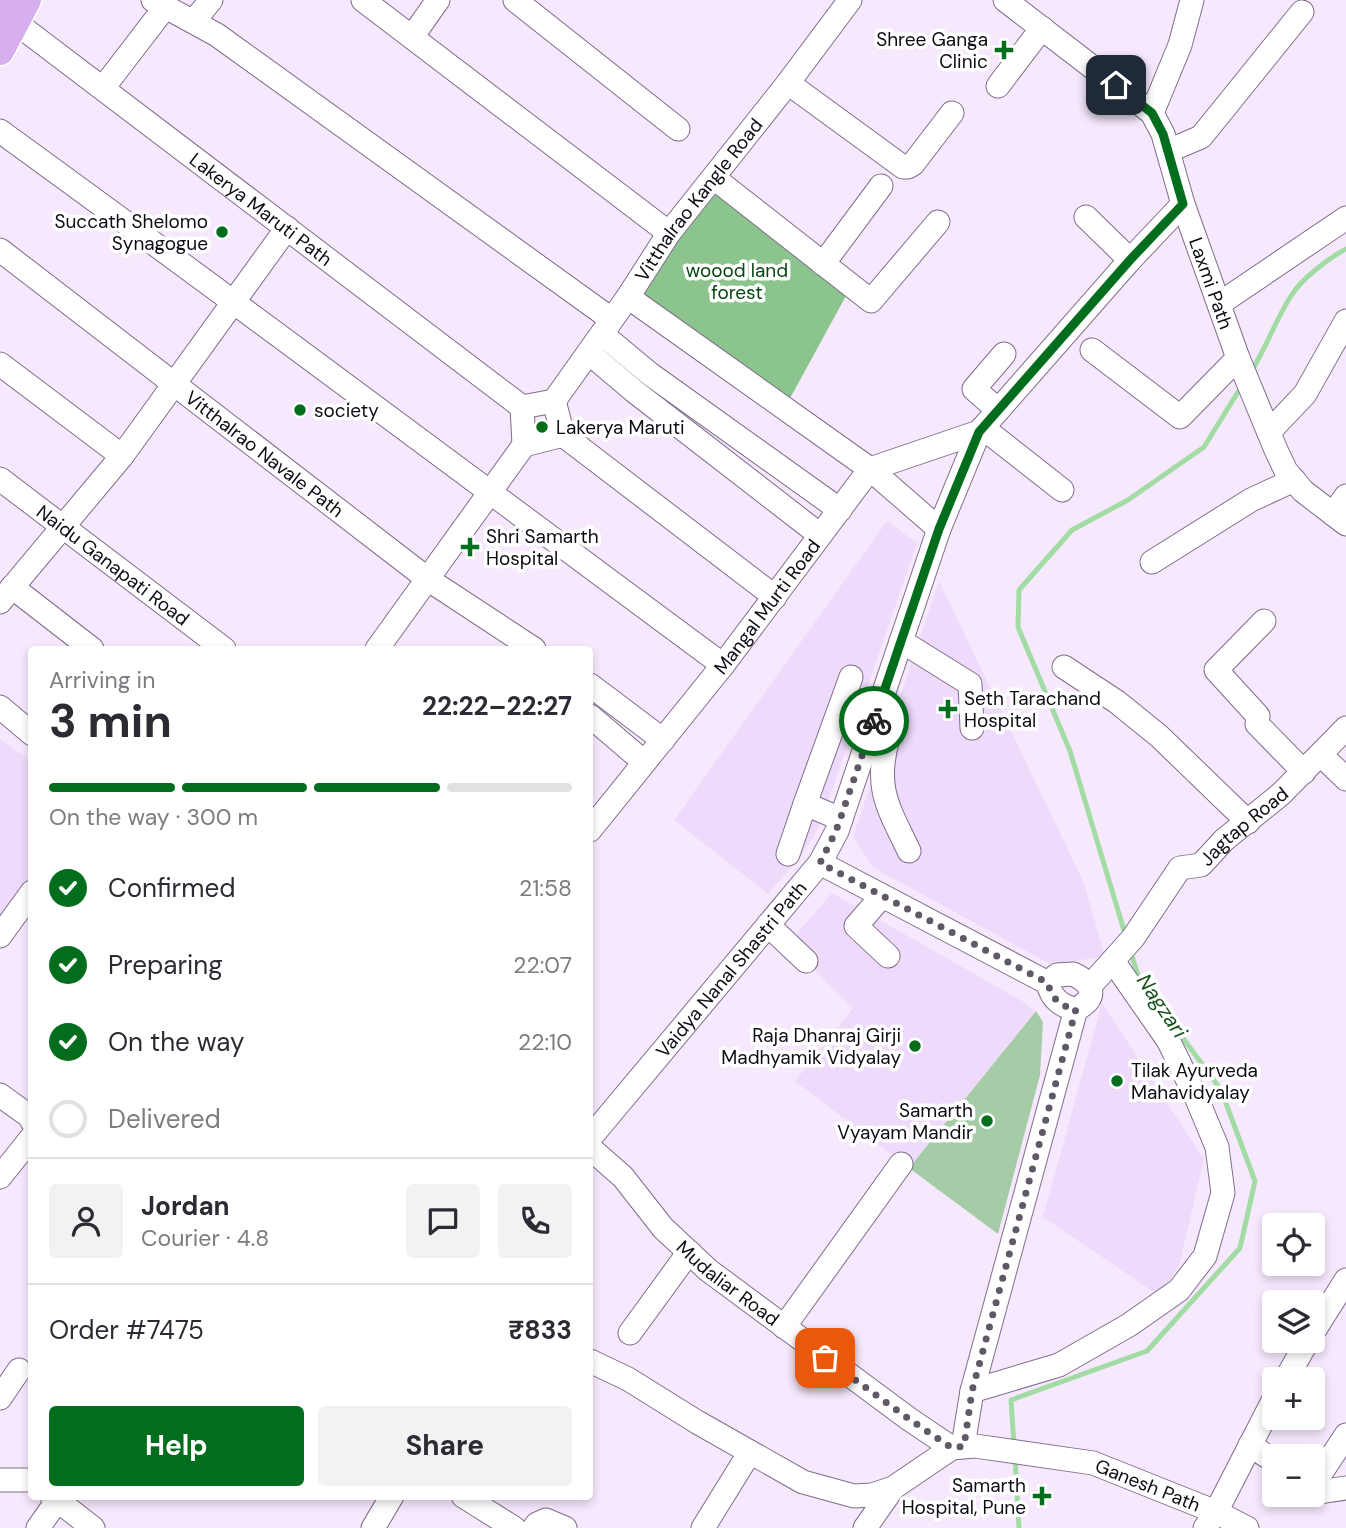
<!DOCTYPE html>
<meta charset="utf-8">
<style>
body{margin:0;font-family:"DM Sans",sans-serif;background:#f2f2f3;color:#2b2b33;height:100vh;display:flex;flex-direction:column;font-size:26px;white-space:nowrap}
*{box-sizing:border-box;margin:0}
p{font-size:23px;color:#7c7c81}
.icon{flex:none;width:38px;height:38px;fill:none;stroke:currentColor;stroke-width:2;stroke-linecap:round;stroke-linejoin:round}
.map{position:relative;flex:1;overflow:hidden}
.details{position:absolute;left:28px;top:646px;width:565px;height:854px;display:flex;flex-direction:column;background:#fff;border-radius:7px;box-shadow:0 4px 10px #0003}
.details>*{flex:none}
.fabs{position:absolute;left:1262px;top:1213px;display:grid;gap:14px}
.fabs a{display:grid;place-items:center;width:63px;height:63px;border-radius:7px;background:#fff;box-shadow:0 4px 10px #0003;font-size:35px}
.pin{position:absolute;display:grid;place-items:center;width:60px;height:60px;color:#fff;margin:-30px;border-radius:14px;box-shadow:0 4px 10px #0006}
.courier{position:absolute;display:grid;place-items:center;width:70px;height:70px;margin:-35px;border:5px solid #026d1c;border-radius:50%;background:#fff;color:#222;box-shadow:0 2px 9px #0007}
.overview em{font-style:normal;font-weight:700}
.overview div{display:flex;flex-direction:column-reverse}
.overview{display:flex;align-items:center;justify-content:space-between;height:119px;padding:0 21px}
h1{font-size:46px;font-weight:700;line-height:52px}
.bar{display:grid;grid-template-columns:repeat(4,1fr);gap:10px 7px;align-content:center;height:84px;padding:0 21px}
.bar i{height:9px;border-radius:5px;background:#e1e1e2}
.bar .active{background:#026d1c}
.bar p{grid-column:span 4}
.line{display:flex;align-items:center;gap:18px;padding:0 21px;border-top:2px solid #e1e1e2}
.line div{flex:1}
.round{display:grid;place-items:center;flex:none;width:74px;height:74px;border-radius:7px;background:#f2f2f3}
ol{padding:0 21px;list-style:none}
li{display:flex;align-items:center;gap:21px;height:77px}
li p{margin-inline-start:auto}
li .icon{padding:7px;border-radius:50%;background:#026d1c;color:#fff;stroke-width:4}
li:last-child{color:#7c7c81}
li i{width:38px;height:38px;border:4px solid #e1e1e2;border-radius:50%}
.button{display:flex;gap:14px;margin-top:auto;padding:14px 21px}
.button a{flex:1;height:80px;border-radius:7px;background:#026d1c;color:#fff;font-size:28px;font-weight:700;line-height:80px;text-align:center}
.button a+a{background:#f2f2f3;color:#2b2b33}
.map>svg:first-child{display:block}
.built{fill:#eedafa}
.green{fill:#a5cca6}
.forest{fill:#8bc48d}
.lines{fill:none;stroke-linecap:round;stroke-linejoin:round}
.stream{stroke:#a2dca4;stroke-width:5}
.minor-casing{stroke:#7f6d8b;stroke-width:25}
.major-casing{stroke:#fff;stroke-width:31}
.minor{stroke:#fff;stroke-width:23}
.major{stroke:#d7afee;stroke-width:28}
.done{stroke:#605866;stroke-width:7;stroke-dasharray:0 12.6}
.route{stroke:#026d1c;stroke-width:9}
.poi-dot{fill:#026d1c;stroke:#fff;stroke-width:2.5}
.labels{text-anchor:middle;dominant-baseline:central;stroke-width:7;stroke-linejoin:round;paint-order:stroke}
.poi-label{font-size:19px;fill:#100a14;stroke:#fff;text-anchor:end}
.street-label{font-size:19px;fill:#100a14;stroke:#fff}
.park-label{font-size:19px;fill:#074612;stroke:#fff}
.water-label{font-size:21px;font-style:italic;fill:#1a5421;stroke:#fff}
</style>
<div class="map">
<svg width="1346" height="1528" viewBox="0 0 1346 1528">
<rect width="100%" height="100%" fill="#f6e9fe"/>
<path class="built" d="M 887,521 L 917,543 L 820,825 L 803,853 L 768,894 L 674,820 Z
M 939,581 L 1084,883 L 1105,956 L 1052,965 L 874,868 L 853,837 Z
M 0,739 L 32,762 L 31,874 L 0,919 Z
M 832,893 L 1022,1001 L 1035,1011 L 909,1168 L 795,1081 L 853,1008 L 788,944 Z
M 1102,1003 L 1204,1159 L 1180,1262 L 1161,1297 L 1043,1217 Z"/>
<path class="green" d="M 1036,1011 L 1043,1022 L 1040,1075 L 998,1234 L 909,1168 Z"/>
<path class="forest" d="M 726,176 L 853,283 L 788,402 L 637,297 Z"/>
<g class="lines">
<path class="stream" d="M 1252,370 C 1267,346 1276,319 1291,296 C 1301,279 1329,258 1346,249
M 1126,937 L 1070,751 L 1018,627 L 1019,590 L 1072,530 L 1128,500 L 1204,447 L 1241,387
M 1014,1445 L 1011,1400 L 1147,1351 L 1240,1248 L 1255,1181 L 1221,1090 L 1139,978 L 1130,950
M 1015,1458 L 1019,1528"/>
<g class="minor-casing">
<g id="minor">
<path d="M 153,0 L 217,35 L 611,319"/>
<path d="M 363,0 L 669,233"/>
<path d="M 515,0 L 678,129"/>
<path id="s1" d="M 1005,0 L 1152,113 L 1163,134 L 1183,204 L 1238,358 L 1276,450 L 1286,471 L 1303,491 L 1346,524"/>
<path id="s2" d="M 3,13 L 522,407"/>
<path d="M 194,21 L 211,0"/>
<path d="M 412,37 L 438,0"/>
<path d="M 788,83 L 903,167 L 908,167 L 913,164 L 952,113"/>
<path d="M 998,86 L 1042,28"/>
<path d="M 103,88 L 166,6"/>
<path d="M 1152,113 L 1180,45 L 1192,0"/>
<path d="M 0,131 C 243,307 482,487 723,665"/>
<path d="M 1168,151 L 1201,137 L 1302,12"/>
<path d="M 714,178 L 871,301 L 938,222"/>
<path d="M 1086,217 L 1130,260"/>
<path id="s3" d="M 0,250 L 429,580 L 534,649"/>
<path d="M 823,264 L 881,186"/>
<path d="M 628,297 L 870,469 L 939,529"/>
<path d="M 1219,304 L 1346,218"/>
<path d="M 602,334 L 650,374 L 840,510"/>
<path d="M 1092,350 L 1180,417 L 1238,358"/>
<path d="M 589,353 L 634,391 L 820,535"/>
<path d="M 0,364 L 122,456"/>
<path id="s4" d="M 554,401 L 628,297 L 669,233 L 788,83 L 850,0"/>
<path d="M 554,401 L 563,435 L 524,445 L 522,407 Z"/>
<path d="M 998,410 L 974,389 L 1004,354"/>
<path d="M 983,428 L 1062,490"/>
<path d="M 1269,432 L 1305,394 L 1346,321"/>
<path d="M 563,435 L 775,597"/>
<path id="s5" d="M 0,479 L 224,649"/>
<path d="M 1333,514 L 1346,496"/>
<path d="M 1152,562 L 1251,500 L 1294,480"/>
<path d="M 12,587 L 92,649"/>
<path d="M 0,602 L 122,456 L 287,228"/>
<path d="M 1264,621 L 1216,670 L 1258,716 L 1257,724 L 1304,772"/>
<path d="M 901,641 L 970,684 L 972,728"/>
<path d="M 377,649 L 524,445"/>
<path d="M 1064,667 L 1117,702 L 1159,736 L 1248,822"/>
<path d="M 590,685 L 663,740"/>
<path d="M 0,707 L 32,734"/>
<path d="M 590,716 L 644,762"/>
<path d="M 888,738 C 874,788 888,807 909,851"/>
<path d="M 1321,755 L 1346,779"/>
<path d="M 841,819 L 805,804 L 851,677"/>
<path id="s6" d="M 590,830 L 723,665 L 870,469 L 979,432"/>
<path d="M 788,854 L 805,804"/>
<path d="M 820,863 L 1048,983"/>
<path d="M 882,896 L 856,926 L 888,956"/>
<path d="M 768,925 L 806,961"/>
<path d="M 0,936 L 32,892"/>
<path d="M 1073,974 C 1093,983 1099,998 1076,1009 C 1061,1007 1051,998 1048,983 L 1057,975 Z"/>
<path id="s7" d="M 1090,986 L 1133,938 L 1180,868 L 1201,865 L 1224,840 L 1281,794 L 1346,728"/>
<path d="M 0,1095 L 29,1116 L 32,1121"/>
<path id="s8" d="M 590,1138 L 820,863 L 837,831 L 939,529 L 979,432 L 1130,260 L 1183,204"/>
<path id="s9" d="M 590,1148 L 623,1177 L 663,1228 L 708,1270 L 909,1419 L 952,1448"/>
<path d="M 0,1177 L 32,1137"/>
<path d="M 784,1327 L 901,1164"/>
<path d="M 630,1333 L 689,1252"/>
<path d="M 1312,1334 L 1346,1280"/>
<path id="s10" d="M 590,1361 L 628,1379 L 697,1422 L 803,1482 L 854,1496 L 872,1495 L 893,1488 L 952,1448 L 975,1446 L 1093,1463 L 1216,1512 L 1247,1528"/>
<path d="M 1286,1379 L 1308,1340"/>
<path d="M 972,1391 L 1059,1365 L 1129,1325 L 1179,1290 L 1205,1256 L 1223,1193 L 1217,1147 L 1197,1099 L 1168,1040 L 1113,961"/>
<path d="M 0,1398 L 19,1370"/>
<path d="M 1250,1445 L 1274,1461"/>
<path d="M 963,1446 L 972,1391 L 1076,1009"/>
<path d="M 1312,1479 L 1319,1476 L 1346,1435"/>
<path d="M 0,1480 L 32,1480"/>
<path d="M 1312,1493 L 1346,1488"/>
<path d="M 52,1496 L 93,1528"/>
<path d="M 463,1496 L 514,1528"/>
<path d="M 38,1528 L 57,1501"/>
<path d="M 373,1528 L 392,1496"/>
<path d="M 534,1528 L 537,1524 L 546,1520 L 565,1528"/>
<path d="M 703,1528 L 750,1452"/>
<path d="M 865,1528 L 893,1488"/>
<path d="M 1205,1528 L 1216,1512 L 1274,1399"/>
</g>
</g>
<g class="major-casing">
<path id="major" d="M 0,7 L 4,0
M 0,51 L 27,0"/>
</g>
<use href="#minor" class="minor"/>
<use href="#major" class="major"/>
</g>
<g class="lines">
<path class="done" d="M 825,1358 L 909,1419 L 952,1448 L 964,1446 L 972,1391 L 1076,1009 C 1061,1007 1051,998 1048,983 L 820,863 L 836,831 L 874,721"/>
<path class="route" d="M 874,721 L 939,529 L 979,432 L 1130,260 L 1183,204 L 1163,134 L 1152,113 L 1116,85"/>
</g>
<g class="poi-dot">
<path d="M1000.5 39.5h7v7h7v7h-7v7h-7v-7h-7v-7h7z"/>
<circle cx="222" cy="232" r="7"/>
<circle cx="300" cy="410" r="7"/>
<circle cx="542" cy="427" r="7"/>
<path d="M466.5 536.5h7v7h7v7h-7v7h-7v-7h-7v-7h7z"/>
<path d="M944.5 698.5h7v7h7v7h-7v7h-7v-7h-7v-7h7z"/>
<circle cx="915" cy="1046" r="7"/>
<circle cx="1117" cy="1081" r="7"/>
<circle cx="987" cy="1121" r="7"/>
<path d="M1038.5 1485.5h7v7h7v7h-7v7h-7v-7h-7v-7h7z"/>
</g>
<g class="labels">
<g class="poi-label">
<text x="988" y="39">Shree Ganga<tspan x="988" dy="22">Clinic</tspan></text>
<text x="208" y="221">Succath Shelomo<tspan x="208" dy="22">Synagogue</tspan></text>
<text x="314" y="410" text-anchor="start">society</text>
<text x="556" y="427" text-anchor="start">Lakerya Maruti</text>
<text x="486" y="536" text-anchor="start">Shri Samarth<tspan x="486" dy="22">Hospital</tspan></text>
<text x="964" y="698" text-anchor="start">Seth Tarachand<tspan x="964" dy="22">Hospital</tspan></text>
<text x="901" y="1035">Raja Dhanraj Girji<tspan x="901" dy="22">Madhyamik Vidyalay</tspan></text>
<text x="1131" y="1070" text-anchor="start">Tilak Ayurveda<tspan x="1131" dy="22">Mahavidyalay</tspan></text>
<text x="973" y="1110">Samarth<tspan x="973" dy="22">Vyayam Mandir</tspan></text>
<text x="1026" y="1485">Samarth<tspan x="1026" dy="22">Hospital, Pune</tspan></text>
</g>
<g class="street-label">
<text stroke="none"><textPath href="#s4" startOffset="248">Vitthalrao Kangle Road</textPath></text>
<text stroke="none"><textPath href="#s2" startOffset="324">Lakerya Maruti Path</textPath></text>
<text stroke="none"><textPath href="#s1" startOffset="366">Laxmi Path</textPath></text>
<text stroke="none"><textPath href="#s3" startOffset="334">Vitthalrao Navale Path</textPath></text>
<text stroke="none"><textPath href="#s5" startOffset="142">Naidu Ganapati Road</textPath></text>
<text stroke="none"><textPath href="#s6" startOffset="285">Mangal Murti Road</textPath></text>
<text stroke="none"><textPath href="#s7" startOffset="228">Jagtap Road</textPath></text>
<text stroke="none"><textPath href="#s8" startOffset="220">Vaidya Nanal Shastri Path</textPath></text>
<text stroke="none"><textPath href="#s9" startOffset="194">Mudaliar Road</textPath></text>
<text stroke="none"><textPath href="#s10" startOffset="611">Ganesh Path</textPath></text>
</g>
<g class="park-label">
<text x="737" y="270">woood land<tspan x="737" dy="22">forest</tspan></text>
</g>
<g class="water-label">
<text transform="translate(1162 1006) rotate(56)">Nagzari</text>
</g>
</g>
</svg>
<div class="fabs">
<a><svg class="icon" aria-label="locate" viewBox="0 0 24 24"><circle cx="12" cy="12" r="6"/><path d="M12 2v4M12 18v4M2 12h4M18 12h4"/></svg></a>
<a><svg class="icon" aria-label="layers" viewBox="0 0 24 24"><path d="M12 4l9 5-9 5-9-5zM3 14l9 5 9-5"/></svg></a>
<a>+</a>
<a>−</a>
</div>
<div class="pin" style="left:825px;top:1358px;background:#ea580c"><svg class="icon" aria-label="bag" viewBox="0 0 24 24"><path d="M5 8h14l-1 12H6zM9 8a3 3 0 0 1 6 0"/></svg></div>
<div class="pin" style="left:1116px;top:85px;background:#1f2937"><svg class="icon" aria-label="home" viewBox="0 0 24 24"><path d="M3 11l9-7 9 7M6 9v11h12V9"/></svg></div>
<div class="courier" style="left:874px;top:721px"><svg class="icon" aria-label="bike" viewBox="0 0 24 24"><circle cx="6" cy="16" r="4"/><circle cx="18" cy="16" r="4"/><path d="M6 16l4-8h5l3 8M10 8l3 8H6M13 5h3"/></svg></div>
<section class="details">
<div class="overview"><div><h1>3 min</h1><p>Arriving in</p></div><em>22:22–22:27</em></div>
<div class="bar"><i class="active"></i><i class="active"></i><i class="active"></i><i></i><p>On the way · 300 m</p></div>
<ol>
<li><svg class="icon" aria-label="check" viewBox="0 0 24 24"><path d="M5 12l5 5 9-10"/></svg>Confirmed<p>21:58</p></li>
<li><svg class="icon" aria-label="check" viewBox="0 0 24 24"><path d="M5 12l5 5 9-10"/></svg>Preparing<p>22:07</p></li>
<li><svg class="icon" aria-label="check" viewBox="0 0 24 24"><path d="M5 12l5 5 9-10"/></svg>On the way<p>22:10</p></li>
<li><i></i>Delivered</li>
</ol>
<div class="line" style="height:126px"><a class="round"><svg class="icon" aria-label="person" viewBox="0 0 24 24"><circle cx="12" cy="8" r="4"/><path d="M4 21q1-7 8-7t8 7"/></svg></a><div><b>Jordan</b><p>Courier · 4.8</p></div><a class="round"><svg class="icon" aria-label="chat" viewBox="0 0 24 24"><path d="M4 5h16v11H9l-5 4z"/></svg></a><a class="round"><svg class="icon" aria-label="phone" viewBox="0 0 24 24"><path d="M5 4h4l2 5-3 2q2 4 5 5l2-3 5 2v4C11 20 4 13 5 4z"/></svg></a></div>
<div class="line" style="height:91px"><div>Order #7475</div><b>₹833</b></div>
<div class="button"><a>Help</a><a>Share</a></div>
</section>
</div>
